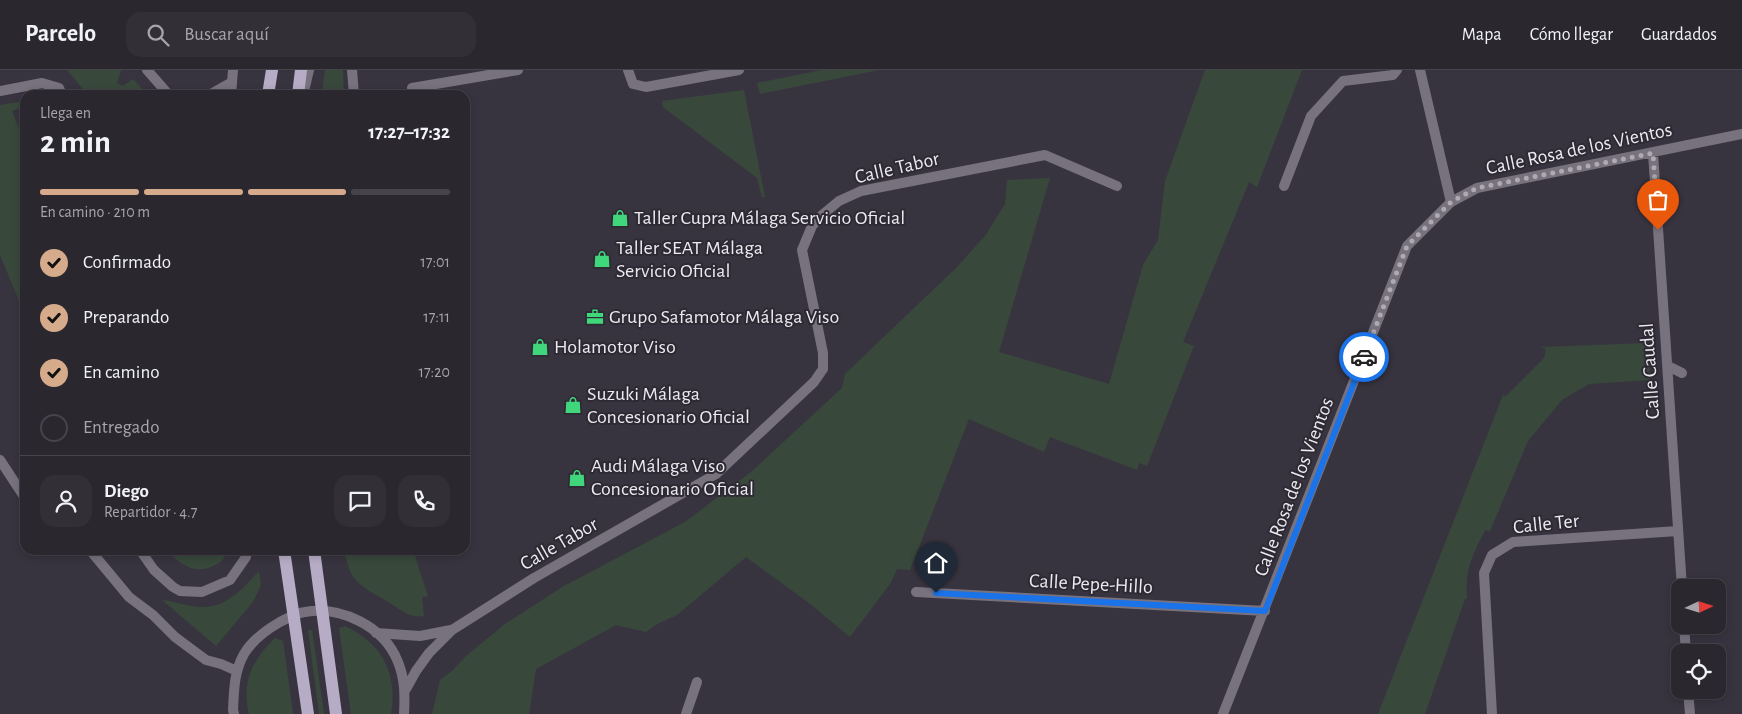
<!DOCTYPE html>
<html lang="es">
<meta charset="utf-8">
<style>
body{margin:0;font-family:"Alegreya Sans",sans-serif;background:#322f37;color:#f1f3f6;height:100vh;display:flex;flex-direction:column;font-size:19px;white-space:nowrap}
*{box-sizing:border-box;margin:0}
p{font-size:16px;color:#a5a5aa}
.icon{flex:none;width:28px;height:28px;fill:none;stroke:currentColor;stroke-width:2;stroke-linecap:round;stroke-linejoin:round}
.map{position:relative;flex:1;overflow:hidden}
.panel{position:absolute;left:20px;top:20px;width:450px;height:465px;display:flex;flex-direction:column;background:#2a272f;border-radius:15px;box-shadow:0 2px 8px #0003,0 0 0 1px #46444b}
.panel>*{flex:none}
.needle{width:32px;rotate:86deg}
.controls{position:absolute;left:1671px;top:509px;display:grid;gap:10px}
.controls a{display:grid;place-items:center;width:55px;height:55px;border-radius:10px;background:#2a272f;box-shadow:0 2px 8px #0003,0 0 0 1px #46444b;font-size:25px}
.pin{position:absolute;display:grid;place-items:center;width:42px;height:42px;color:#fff;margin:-51px -21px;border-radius:50% 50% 50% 0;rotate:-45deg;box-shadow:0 0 5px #0007}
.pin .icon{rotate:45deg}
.courier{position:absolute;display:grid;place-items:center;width:50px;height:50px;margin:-25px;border:4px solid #1a73e8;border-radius:50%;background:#fff;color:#222;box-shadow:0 1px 6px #0007}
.head em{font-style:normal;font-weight:700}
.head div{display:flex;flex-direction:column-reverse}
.head{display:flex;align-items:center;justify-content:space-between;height:85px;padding:0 20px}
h1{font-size:32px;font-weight:700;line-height:38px}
.bar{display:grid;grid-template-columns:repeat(4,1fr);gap:8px 5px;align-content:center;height:60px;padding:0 20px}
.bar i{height:6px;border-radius:4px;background:#46444b}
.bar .selected{background:#d6ab8b}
.bar p{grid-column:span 4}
.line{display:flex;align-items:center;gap:12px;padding:0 20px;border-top:1px solid #46444b}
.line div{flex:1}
.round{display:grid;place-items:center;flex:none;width:52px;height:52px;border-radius:15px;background:#322f37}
ol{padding:0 20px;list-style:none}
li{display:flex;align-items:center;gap:15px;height:55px}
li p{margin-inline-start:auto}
li .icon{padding:5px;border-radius:50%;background:#d6ab8b;color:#111;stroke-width:4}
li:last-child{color:#a5a5aa}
li i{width:28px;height:28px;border:2px solid #46444b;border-radius:50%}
header{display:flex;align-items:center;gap:30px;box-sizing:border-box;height:70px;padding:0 25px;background:#2a272f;border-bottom:1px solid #46444b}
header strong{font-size:24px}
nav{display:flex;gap:28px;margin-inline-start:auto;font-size:18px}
.search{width:350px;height:45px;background:#322f37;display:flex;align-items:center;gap:12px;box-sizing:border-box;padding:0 18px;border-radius:15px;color:#a5a5aa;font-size:19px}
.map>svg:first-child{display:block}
.green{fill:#38493c}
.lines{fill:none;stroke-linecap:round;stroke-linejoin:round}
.service{stroke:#77727e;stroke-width:10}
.minor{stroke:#77727e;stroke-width:10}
.primary{stroke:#b7acc6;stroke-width:12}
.done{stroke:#adaab2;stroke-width:5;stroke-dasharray:0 9}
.route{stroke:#1a73e8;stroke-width:6}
.labels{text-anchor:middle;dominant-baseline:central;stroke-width:4;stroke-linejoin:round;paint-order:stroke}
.street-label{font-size:20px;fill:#ece9f0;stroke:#2e2a34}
.poi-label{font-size:20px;fill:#ece9f0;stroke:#2e2a34;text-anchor:start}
</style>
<header>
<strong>Parcelo</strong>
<div class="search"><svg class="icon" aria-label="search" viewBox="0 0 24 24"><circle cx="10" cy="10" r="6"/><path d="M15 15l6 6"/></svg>Buscar aquí</div>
<nav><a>Mapa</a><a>Cómo llegar</a><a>Guardados</a></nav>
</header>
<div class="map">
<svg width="1742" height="644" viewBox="0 0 1742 644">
<rect width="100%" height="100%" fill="#38343f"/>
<path class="green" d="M 67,0 L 121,0 L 117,13 L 123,16 L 133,9 L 148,25 L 86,25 L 83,19 Z
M 325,0 L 343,0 L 344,25 L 322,25 Z
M 822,0 L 879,0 L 760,24 L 757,13 Z
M 1205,0 L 1302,0 L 1257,117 L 1249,112 L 1183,272 L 1194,276 L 1147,396 L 1139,393 L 1137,400 L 1050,367 L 1044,382 L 969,349 L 910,500 L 897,499 L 890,514 L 850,567 L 809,533 L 746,487 L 677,545 L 657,554 L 646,562 L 616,555 L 536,599 L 529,644 L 432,644 L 440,610 L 452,601 L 466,586 L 505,554 L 564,516 L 685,452 L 751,402 L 842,318 L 845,304 L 956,198 L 985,166 L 1005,134 L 1007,110 L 1050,108 L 999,282 L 1109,314 L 1143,195 L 1158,170 L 1165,111 Z
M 744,20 L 765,127 L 762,127 L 757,108 L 663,37 L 662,31 Z
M 25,31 L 25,36 L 12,41 L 25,73 L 24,243 L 0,185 L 0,35 Z
M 1648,273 L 1650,310 L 1589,314 L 1562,330 L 1528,371 L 1490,461 L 1485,460 C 1472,487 1465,498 1467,529 L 1465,529 L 1425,644 L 1378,644 L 1503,325 L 1506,326 L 1544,288 L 1546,279 L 1540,277 Z
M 166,480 L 227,480 C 226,487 222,492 215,495 C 195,506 180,494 166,480 Z
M 344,480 L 413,480 L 428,526 L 422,527 L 424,546 C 408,549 398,537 385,530 C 377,525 368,521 361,515 C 350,507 347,493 344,480 Z
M 259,501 L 261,515 L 253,532 L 216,576 L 162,530 C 175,531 188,537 201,537 C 227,538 243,518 259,501 Z
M 345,556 C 382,574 398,603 391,644 L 351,644 L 339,558 Z
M 308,560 L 312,560 L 324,644 L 319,644 Z
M 275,568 L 283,571 L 293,644 L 249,644 C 241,612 253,589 275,568 Z"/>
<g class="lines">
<path class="service" d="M 1420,0 L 1451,132
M 1284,116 L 1311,46 L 1343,11 L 1393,5 L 1397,0
M 1668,296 L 1682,303
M 0,390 L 25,428
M 90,480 L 129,527 L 153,545 L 175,567 L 206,590 L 221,594 L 237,601"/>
<path class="minor" d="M 147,0 L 169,25
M 352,0 L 354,25
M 628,0 L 633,14 L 646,17 L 739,0
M 412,18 L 518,0
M 0,21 L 42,13 L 59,18 L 62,25
M 209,25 L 232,12
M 231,25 L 233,0
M 303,25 L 309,0
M 1653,83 L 1682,518
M 140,480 L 154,500 L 173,517 L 180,521 L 202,522 L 230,510 L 246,487 L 246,480
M 916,522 L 1265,541
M 1684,555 L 1686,582
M 376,563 L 420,566 L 451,560
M 406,619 L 416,601 L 429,583 L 452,560 L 534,508 L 716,404 L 814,312 L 823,299 L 823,283 L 802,180 L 812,156 L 822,145 L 839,131 L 861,121 L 1045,85 L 1117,116
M 1688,620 L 1690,644
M 234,644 L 233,640 C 234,620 234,602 244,584 C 253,569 266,560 280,552 C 288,548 296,543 305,542 C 341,536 384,556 398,592 C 405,609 405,626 404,644
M 686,644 L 697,612
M 1223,644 L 1407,176 L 1451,132 L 1477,118 L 1742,64
M 1492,644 L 1484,503 L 1492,485 L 1513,472 L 1678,461"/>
<path class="primary" d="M 268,25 L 272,0
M 298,25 L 301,0
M 284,480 L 308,644
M 314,480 L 336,644"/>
</g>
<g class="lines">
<path class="done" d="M 1364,287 L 1407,176 L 1451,132 L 1477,118 L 1653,83 L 1658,160"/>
<path class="route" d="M 936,523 L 1265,541 L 1364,287"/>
</g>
<defs>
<g id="shop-bare" transform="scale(1.35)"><path d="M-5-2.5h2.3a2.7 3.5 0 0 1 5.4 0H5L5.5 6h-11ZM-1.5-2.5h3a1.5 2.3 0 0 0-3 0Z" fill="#40d77c" stroke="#2e2a34" stroke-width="2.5" paint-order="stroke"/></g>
<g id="office-bare" transform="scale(1.35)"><path d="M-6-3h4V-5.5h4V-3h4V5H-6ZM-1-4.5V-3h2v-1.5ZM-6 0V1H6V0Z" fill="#40d77c" stroke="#2e2a34" stroke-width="2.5" paint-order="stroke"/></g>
</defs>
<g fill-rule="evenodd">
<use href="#shop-bare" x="620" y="148"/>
<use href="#shop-bare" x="602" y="189"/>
<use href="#office-bare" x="595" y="247"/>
<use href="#shop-bare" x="540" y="277"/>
<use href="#shop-bare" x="573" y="335"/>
<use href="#shop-bare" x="577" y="408"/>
</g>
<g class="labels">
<g class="street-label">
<text transform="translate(1579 79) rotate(-12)">Calle Rosa de los Vientos</text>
<text transform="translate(897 98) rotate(-13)">Calle Tabor</text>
<text transform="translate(1650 301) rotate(-94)">Calle Caudal</text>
<text transform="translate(1294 417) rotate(-69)">Calle Rosa de los Vientos</text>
<text transform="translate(1546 454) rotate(-6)">Calle Ter</text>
<text transform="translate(559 474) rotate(-30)">Calle Tabor</text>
<text transform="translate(1091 514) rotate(3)">Calle Pepe-Hillo</text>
</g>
<g class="poi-label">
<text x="634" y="148">Taller Cupra Málaga Servicio Oficial</text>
<text x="616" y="178">Taller SEAT Málaga<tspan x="616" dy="23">Servicio Oficial</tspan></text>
<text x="609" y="247">Grupo Safamotor Málaga Viso</text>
<text x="554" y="277">Holamotor Viso</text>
<text x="587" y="324">Suzuki Málaga<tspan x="587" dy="23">Concesionario Oficial</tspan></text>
<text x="591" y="396">Audi Málaga Viso<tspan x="591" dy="23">Concesionario Oficial</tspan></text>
</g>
</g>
</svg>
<div class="controls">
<a><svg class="needle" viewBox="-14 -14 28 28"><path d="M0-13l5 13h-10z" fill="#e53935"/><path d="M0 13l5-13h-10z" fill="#a5a5aa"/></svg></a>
<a><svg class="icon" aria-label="locate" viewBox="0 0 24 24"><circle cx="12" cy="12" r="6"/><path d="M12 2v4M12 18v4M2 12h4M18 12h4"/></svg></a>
</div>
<div class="pin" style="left:1658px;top:160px;background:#ea580c"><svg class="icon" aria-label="bag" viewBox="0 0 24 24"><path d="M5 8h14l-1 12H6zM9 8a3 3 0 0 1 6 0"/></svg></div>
<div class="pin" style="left:936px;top:523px;background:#1f2937"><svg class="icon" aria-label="home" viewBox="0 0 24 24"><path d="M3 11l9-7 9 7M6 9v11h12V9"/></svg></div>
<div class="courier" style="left:1364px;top:287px"><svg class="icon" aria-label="car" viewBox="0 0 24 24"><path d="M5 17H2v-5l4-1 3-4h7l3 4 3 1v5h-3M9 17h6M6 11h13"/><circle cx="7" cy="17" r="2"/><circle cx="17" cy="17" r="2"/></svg></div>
<section class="panel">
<div class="head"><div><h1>2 min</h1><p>Llega en</p></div><em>17:27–17:32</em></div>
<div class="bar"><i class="selected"></i><i class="selected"></i><i class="selected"></i><i></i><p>En camino · 210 m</p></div>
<ol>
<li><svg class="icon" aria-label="check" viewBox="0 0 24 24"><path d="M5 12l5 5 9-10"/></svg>Confirmado<p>17:01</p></li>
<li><svg class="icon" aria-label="check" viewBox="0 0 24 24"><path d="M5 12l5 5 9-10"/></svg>Preparando<p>17:11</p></li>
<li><svg class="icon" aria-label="check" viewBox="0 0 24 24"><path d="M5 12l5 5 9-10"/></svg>En camino<p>17:20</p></li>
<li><i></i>Entregado</li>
</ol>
<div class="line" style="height:90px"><a class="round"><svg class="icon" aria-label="person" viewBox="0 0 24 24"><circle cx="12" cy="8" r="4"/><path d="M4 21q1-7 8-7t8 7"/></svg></a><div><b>Diego</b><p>Repartidor · 4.7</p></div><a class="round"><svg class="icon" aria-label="chat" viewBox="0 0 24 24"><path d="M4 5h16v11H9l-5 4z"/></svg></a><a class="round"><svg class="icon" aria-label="phone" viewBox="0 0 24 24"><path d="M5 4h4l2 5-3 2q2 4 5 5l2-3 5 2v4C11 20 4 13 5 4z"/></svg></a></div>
</section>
</div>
